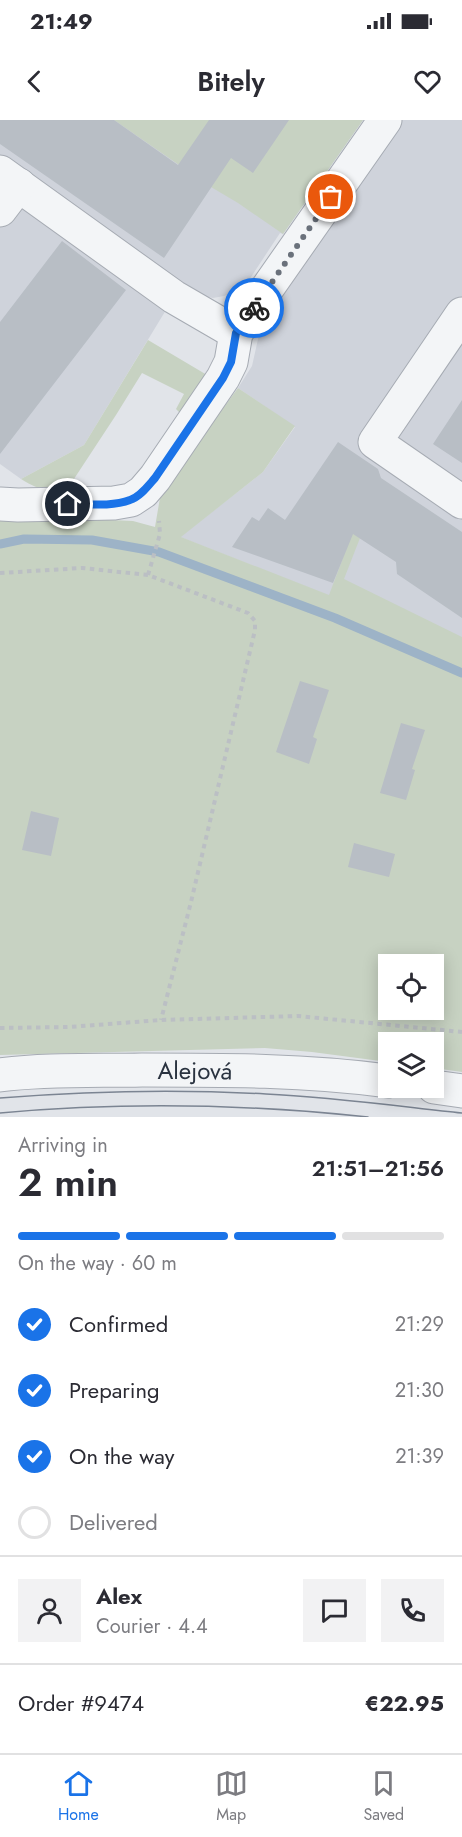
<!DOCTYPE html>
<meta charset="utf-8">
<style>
body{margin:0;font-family:Jost,sans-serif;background:#f2f2f3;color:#2b2b33;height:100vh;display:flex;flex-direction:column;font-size:22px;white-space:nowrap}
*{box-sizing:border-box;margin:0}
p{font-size:20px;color:#7c7c81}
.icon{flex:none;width:33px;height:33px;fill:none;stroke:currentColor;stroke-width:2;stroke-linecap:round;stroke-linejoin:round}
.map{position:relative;height:997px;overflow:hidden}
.sheet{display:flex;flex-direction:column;background:#fff;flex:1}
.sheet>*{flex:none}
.controls{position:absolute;left:378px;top:834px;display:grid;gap:12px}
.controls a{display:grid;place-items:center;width:66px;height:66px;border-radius:0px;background:#fff;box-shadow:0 3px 15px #0003;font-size:30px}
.pin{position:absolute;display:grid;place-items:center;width:51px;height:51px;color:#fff;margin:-26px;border:3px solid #fff;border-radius:50%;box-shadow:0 2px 6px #0007}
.courier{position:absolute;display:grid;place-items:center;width:60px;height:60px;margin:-30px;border:4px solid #1a73e8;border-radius:50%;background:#fff;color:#222;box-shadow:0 2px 8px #0007}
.summary em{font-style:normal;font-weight:600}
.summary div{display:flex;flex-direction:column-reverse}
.summary{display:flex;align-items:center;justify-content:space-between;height:102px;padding:0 18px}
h1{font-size:39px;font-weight:600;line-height:45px}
.bar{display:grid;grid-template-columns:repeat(4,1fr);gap:9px 6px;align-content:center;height:72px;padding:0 18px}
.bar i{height:8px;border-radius:4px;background:#e1e1e2}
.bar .on{background:#1a73e8}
.bar p{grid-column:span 4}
.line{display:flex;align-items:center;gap:15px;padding:0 18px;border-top:2px solid #e1e1e2}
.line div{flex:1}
.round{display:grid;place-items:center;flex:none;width:63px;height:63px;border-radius:0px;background:#f2f2f3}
ol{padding:0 18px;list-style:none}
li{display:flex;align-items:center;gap:18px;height:66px}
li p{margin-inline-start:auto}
li .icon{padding:6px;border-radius:50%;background:#1a73e8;color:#fff;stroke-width:4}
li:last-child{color:#7c7c81}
li i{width:33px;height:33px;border:3px solid #e1e1e2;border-radius:50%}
.status{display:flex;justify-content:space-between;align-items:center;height:42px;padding:0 30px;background:#fff;direction:ltr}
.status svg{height:16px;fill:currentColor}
header{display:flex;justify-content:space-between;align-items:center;height:78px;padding:0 18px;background:#fff;font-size:27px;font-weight:600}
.tabs{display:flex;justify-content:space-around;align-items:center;height:84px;border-top:2px solid #e1e1e2;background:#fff;font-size:16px;color:#7c7c81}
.tabs a{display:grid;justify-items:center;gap:3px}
.tabs .on{color:#1a73e8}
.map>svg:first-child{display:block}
.built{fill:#cfd3db}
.green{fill:#c7d2c2;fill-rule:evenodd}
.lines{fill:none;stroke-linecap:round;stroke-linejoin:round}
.stream{stroke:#9db3c7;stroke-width:9}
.building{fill:#b8bec5}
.minor-casing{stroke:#a6abb3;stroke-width:35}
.path{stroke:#bbbfc4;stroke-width:4;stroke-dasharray:4.5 4.5;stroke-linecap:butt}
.minor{stroke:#f3f5f7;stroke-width:33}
.tram{stroke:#7b8492;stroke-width:1.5}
.done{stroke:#6a717b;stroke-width:6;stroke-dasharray:0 10.8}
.route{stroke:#1a73e8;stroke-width:8}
.labels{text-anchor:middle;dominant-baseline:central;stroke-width:6;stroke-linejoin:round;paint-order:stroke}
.street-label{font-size:24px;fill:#2a3340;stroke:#f0f3f6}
</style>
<div class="status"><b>21:49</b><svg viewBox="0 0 49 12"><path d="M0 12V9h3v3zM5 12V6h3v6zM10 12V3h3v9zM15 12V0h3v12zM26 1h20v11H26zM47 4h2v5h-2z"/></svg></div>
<header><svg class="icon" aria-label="back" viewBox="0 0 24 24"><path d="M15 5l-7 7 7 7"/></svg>Bitely<svg class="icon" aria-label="heart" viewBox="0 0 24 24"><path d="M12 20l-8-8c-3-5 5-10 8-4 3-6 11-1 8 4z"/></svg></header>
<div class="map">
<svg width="462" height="997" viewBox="0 0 462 997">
<rect width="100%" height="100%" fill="#e1e4e9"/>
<path class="built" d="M 0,0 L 363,0 L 283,114 L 280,113 L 249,160 L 239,170 L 224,176 L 213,178 L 204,176 L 183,162 L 84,325 L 21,359 L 0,344 Z
M 400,0 L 462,0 L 462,528 L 180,417 L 263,352 L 295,307 L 238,268 L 252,246 L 263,197 Z"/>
<path class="green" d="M 114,0 L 363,0 L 283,114 L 238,83 L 211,67 Z
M 148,220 L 207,255 L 181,294 L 176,289 L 184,274 L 142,253 L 116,295 L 70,365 C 67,367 64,370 61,371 C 48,374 32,366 21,359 L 84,325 Z
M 238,268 L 295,306 L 263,352 L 181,417 L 329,475 L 343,438 L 332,431 L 346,409 L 360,418 L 344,459 L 462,517 L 462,952 L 434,948 L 434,922 L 388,922 L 388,942 L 312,932 L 265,928 L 0,935 L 0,395 L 133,401 L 155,407 L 161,372 ZM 388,844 L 434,844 L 434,890 L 388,890 Z"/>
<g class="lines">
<path class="stream" d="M 0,424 L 24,419 L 92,420 L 159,432 L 335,498 L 462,553"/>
</g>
<path class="building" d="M 0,0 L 114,0 L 178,45 L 209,0 L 289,0 L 253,53 L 231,38 L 164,138 L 0,24 Z
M 62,121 L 126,170 L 0,334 L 0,202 Z
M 462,280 L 462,343 L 433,324 Z
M 338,322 L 378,349 L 381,358 L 462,412 L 462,498 L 397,454 L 396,442 L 353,414 L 333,463 L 232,427 L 252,397 L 259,401 L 268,388 L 285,400 Z
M 300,561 L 329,570 L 313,617 L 317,619 L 309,644 L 276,632 Z
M 401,603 L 425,610 L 412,649 L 415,650 L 406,680 L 380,673 Z
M 31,691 L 59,698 L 51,736 L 22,730 Z
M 354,723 L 395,734 L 389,757 L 348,747 Z"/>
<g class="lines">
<g class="minor-casing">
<g id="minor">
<path d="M 0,52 L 174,177 L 236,213"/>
<path d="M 0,90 L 19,65"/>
<path d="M 462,194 L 375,322 L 462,382"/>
<path d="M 0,384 L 18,385 L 114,383 L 131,380 L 143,372 L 155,358 L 223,258 L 231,242 L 236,213 L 385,0"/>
<path id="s1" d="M 0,955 C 47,949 95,951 142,950 C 225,950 306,950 388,961"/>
<path d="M 434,967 L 462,971"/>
</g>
</g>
<path class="path" d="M 0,453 L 82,448 L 148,455 L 248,493 L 255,501 L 255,510 L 191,782 L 161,900
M 148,455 L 160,414 L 159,401
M 0,908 L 69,907 L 161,900 L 298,896 L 462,912"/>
<use href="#minor" class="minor"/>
<path class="tram" d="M 0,978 C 88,971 178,969 266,974 C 331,977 397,986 462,993
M 0,993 C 122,982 246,984 368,997"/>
</g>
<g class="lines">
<path class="done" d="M 254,188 L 331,77"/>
<path class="route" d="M 68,384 C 87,384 112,387 130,380 C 140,377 148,366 155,358 L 223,258 L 231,242 L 236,213 L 254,188"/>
</g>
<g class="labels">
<g class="street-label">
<text stroke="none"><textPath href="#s1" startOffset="195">Alejová</textPath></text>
</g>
</g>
</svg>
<div class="controls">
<a><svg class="icon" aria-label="locate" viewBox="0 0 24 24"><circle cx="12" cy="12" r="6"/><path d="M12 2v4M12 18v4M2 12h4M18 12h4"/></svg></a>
<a><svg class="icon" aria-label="layers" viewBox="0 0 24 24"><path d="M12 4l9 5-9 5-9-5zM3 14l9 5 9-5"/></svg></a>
</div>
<div class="pin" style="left:331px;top:77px;background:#ea580c"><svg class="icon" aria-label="bag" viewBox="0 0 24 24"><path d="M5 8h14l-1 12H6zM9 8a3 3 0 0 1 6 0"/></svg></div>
<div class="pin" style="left:68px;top:384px;background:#1f2937"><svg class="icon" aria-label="home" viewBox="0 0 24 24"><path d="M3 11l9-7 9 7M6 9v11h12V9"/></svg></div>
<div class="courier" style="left:254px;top:188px"><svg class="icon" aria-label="bike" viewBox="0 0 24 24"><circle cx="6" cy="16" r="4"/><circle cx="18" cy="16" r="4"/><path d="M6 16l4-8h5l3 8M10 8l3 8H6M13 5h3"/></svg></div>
</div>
<section class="sheet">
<div class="summary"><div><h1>2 min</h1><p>Arriving in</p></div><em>21:51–21:56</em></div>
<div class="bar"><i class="on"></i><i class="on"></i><i class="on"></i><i></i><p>On the way · 60 m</p></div>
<ol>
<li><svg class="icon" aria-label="check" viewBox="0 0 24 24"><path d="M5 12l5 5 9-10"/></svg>Confirmed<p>21:29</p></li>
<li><svg class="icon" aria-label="check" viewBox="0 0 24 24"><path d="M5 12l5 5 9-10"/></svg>Preparing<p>21:30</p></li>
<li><svg class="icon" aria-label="check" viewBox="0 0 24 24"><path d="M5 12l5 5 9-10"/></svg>On the way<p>21:39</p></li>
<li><i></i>Delivered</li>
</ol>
<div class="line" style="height:108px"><a class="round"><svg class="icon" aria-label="person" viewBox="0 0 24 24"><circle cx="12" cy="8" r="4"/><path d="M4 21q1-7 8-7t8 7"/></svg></a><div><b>Alex</b><p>Courier · 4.4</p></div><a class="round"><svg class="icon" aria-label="chat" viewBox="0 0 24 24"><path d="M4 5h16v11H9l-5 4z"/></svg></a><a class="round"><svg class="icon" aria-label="phone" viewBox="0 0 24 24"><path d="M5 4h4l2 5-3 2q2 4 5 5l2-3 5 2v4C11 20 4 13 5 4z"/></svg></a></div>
<div class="line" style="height:78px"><div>Order #9474</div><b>€22.95</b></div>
</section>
<nav class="tabs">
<a class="on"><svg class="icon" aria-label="home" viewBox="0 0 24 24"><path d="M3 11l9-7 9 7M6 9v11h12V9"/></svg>Home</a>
<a><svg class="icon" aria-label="map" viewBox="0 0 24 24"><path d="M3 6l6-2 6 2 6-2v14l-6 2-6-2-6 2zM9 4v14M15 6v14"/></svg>Map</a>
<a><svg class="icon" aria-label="saved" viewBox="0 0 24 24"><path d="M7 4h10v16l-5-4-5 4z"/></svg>Saved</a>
</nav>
